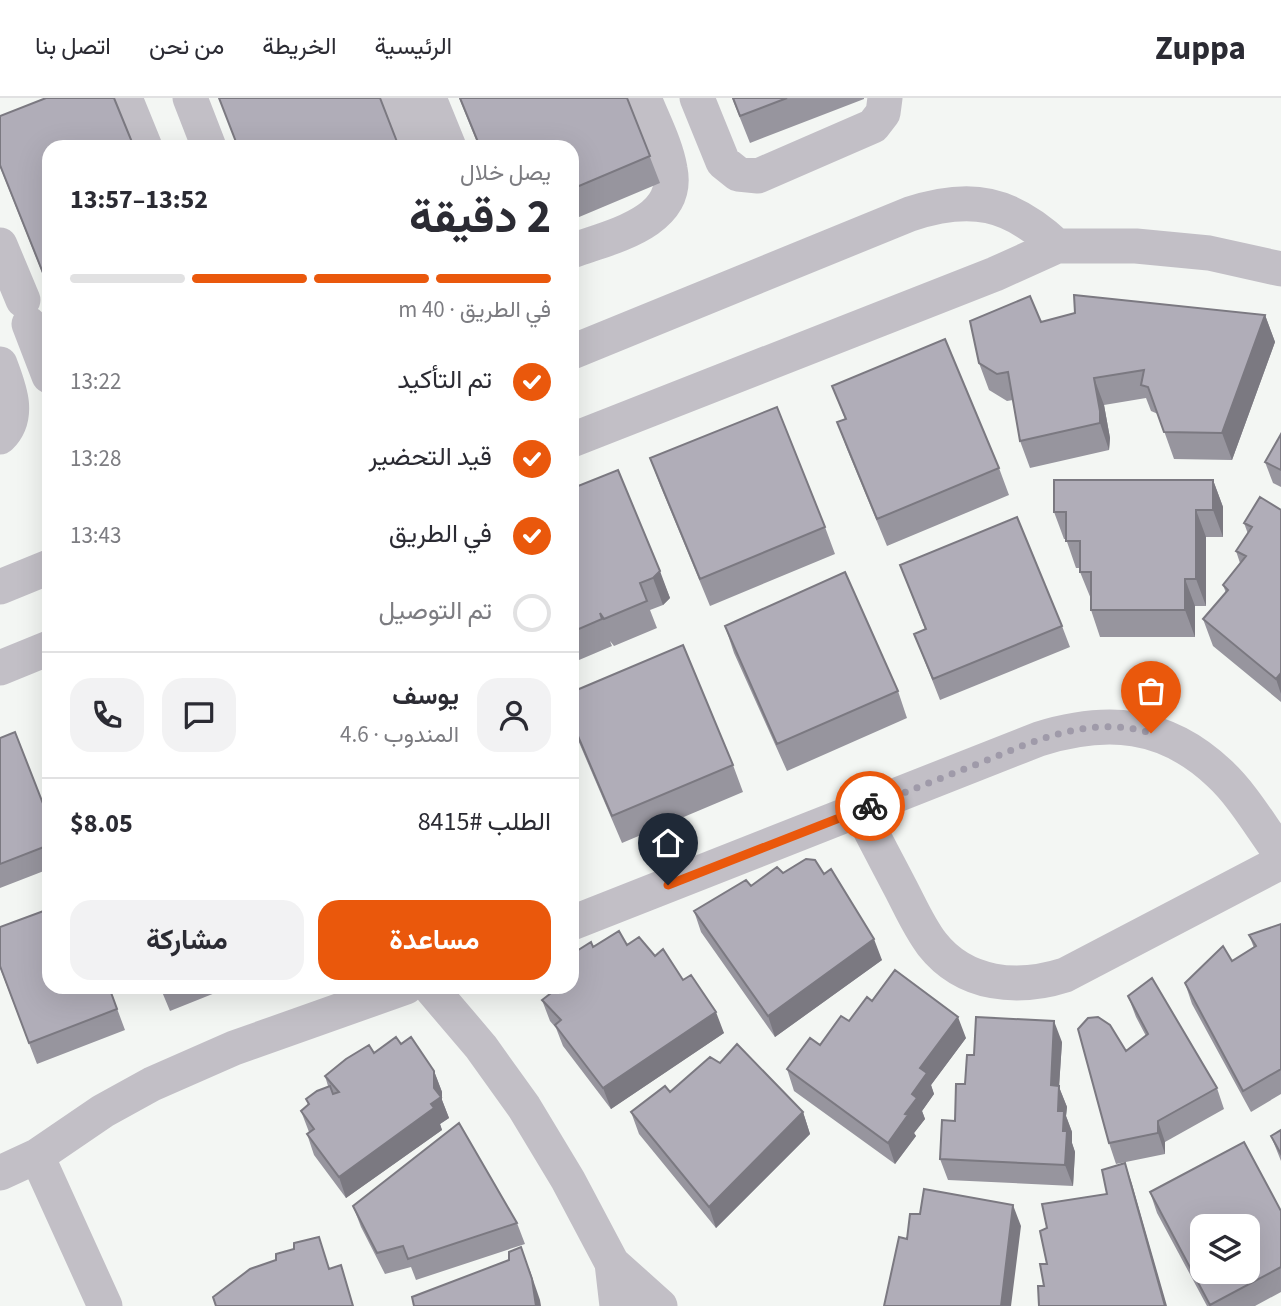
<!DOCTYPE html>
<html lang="ar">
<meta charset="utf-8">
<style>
body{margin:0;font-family:"Source Sans 3",Vazirmatn,sans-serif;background:#f2f2f3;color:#2b2b33;direction:rtl;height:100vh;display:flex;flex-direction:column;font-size:26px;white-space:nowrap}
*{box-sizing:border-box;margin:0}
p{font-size:23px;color:#7c7c81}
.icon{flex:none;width:38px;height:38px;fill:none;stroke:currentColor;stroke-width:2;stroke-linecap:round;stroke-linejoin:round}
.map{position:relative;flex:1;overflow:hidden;direction:ltr}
.drawer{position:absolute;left:42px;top:42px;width:537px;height:854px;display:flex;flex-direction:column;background:#fff;border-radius:21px;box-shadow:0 7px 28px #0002;direction:rtl}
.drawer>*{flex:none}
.buttons{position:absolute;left:1190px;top:1116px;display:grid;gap:14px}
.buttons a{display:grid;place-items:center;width:70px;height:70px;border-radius:14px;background:#fff;box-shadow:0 7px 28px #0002;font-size:35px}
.pin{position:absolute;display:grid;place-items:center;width:60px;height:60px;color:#fff;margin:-72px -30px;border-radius:50% 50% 50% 0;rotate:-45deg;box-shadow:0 0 7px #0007}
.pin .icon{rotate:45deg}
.courier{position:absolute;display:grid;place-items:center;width:70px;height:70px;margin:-35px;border:5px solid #ea580c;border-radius:50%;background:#fff;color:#222;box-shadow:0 2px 9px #0007}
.overview em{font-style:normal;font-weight:700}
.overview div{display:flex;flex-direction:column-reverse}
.overview{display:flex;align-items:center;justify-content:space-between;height:119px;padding:0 28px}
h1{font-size:46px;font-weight:700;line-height:52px}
.bar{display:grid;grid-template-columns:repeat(4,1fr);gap:10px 7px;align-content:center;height:84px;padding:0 28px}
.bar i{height:9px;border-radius:5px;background:#e1e1e2}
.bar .current{background:#ea580c}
.bar p{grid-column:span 4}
.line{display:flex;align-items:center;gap:18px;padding:0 28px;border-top:2px solid #e1e1e2}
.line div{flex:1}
.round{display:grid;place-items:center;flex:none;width:74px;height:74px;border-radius:21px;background:#f2f2f3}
ol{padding:0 28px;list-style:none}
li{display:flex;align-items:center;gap:21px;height:77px}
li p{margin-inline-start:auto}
li .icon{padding:7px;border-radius:50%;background:#ea580c;color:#fff;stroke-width:4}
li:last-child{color:#7c7c81}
li i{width:38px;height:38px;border:4px solid #e1e1e2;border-radius:50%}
.primary-button{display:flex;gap:14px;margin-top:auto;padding:14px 28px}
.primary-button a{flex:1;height:80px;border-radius:21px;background:#ea580c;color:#fff;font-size:28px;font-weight:700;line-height:80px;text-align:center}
.primary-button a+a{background:#f2f2f3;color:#2b2b33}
header{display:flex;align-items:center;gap:42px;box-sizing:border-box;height:98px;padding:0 35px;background:#fff;border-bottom:2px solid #e1e1e2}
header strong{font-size:33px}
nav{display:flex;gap:38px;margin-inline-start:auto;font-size:24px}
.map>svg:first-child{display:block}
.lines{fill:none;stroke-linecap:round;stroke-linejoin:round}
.minor{stroke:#c2bfc6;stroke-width:35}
.wall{fill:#97959e}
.shaded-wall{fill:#7b7981}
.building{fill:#b0adb8;stroke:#7b7981;stroke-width:2;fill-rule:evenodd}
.done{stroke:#9f9aa9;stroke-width:7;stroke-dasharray:0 12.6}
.route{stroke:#ea580c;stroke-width:9}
</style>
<header>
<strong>Zuppa</strong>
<nav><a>الرئيسية</a><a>الخريطة</a><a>من نحن</a><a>اتصل بنا</a></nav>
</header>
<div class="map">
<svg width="1281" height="1208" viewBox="0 0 1281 1208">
<rect width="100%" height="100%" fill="#f3f6f3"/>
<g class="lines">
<path class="minor" d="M 125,0 L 145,49
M 190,0 L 209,49
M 396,0 L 416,49
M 429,0 L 449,49
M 697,0 L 723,64 L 738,76 L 758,78 L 873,28 L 883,15 L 885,0
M 0,147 L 23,202
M 572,153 C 609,139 681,125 670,71 C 666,47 653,23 644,0
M 29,226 L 49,278
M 572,254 L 910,116 C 971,96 1010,104 1057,148
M 0,266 C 9,290 21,318 0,339
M 572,342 L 995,176 L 1057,148 L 1136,148 L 1209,155 L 1281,171
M 0,489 L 49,469
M 0,570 L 49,550
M 860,712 C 873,738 887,764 900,789 C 910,808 919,829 932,846 C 965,888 1018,892 1065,877 L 1281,764
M 572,825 L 1039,641 C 1107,620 1165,624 1219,675 C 1243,697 1261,729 1281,756
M 430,889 L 481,949 L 524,1009 L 568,1082 L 612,1165 L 660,1208
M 37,1058 L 105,1208
M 0,1075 L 37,1058 L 103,1013 L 152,986 L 234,950 L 406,889
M 612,1165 L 617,1208"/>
</g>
<path class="wall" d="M 459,0 L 627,0 L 660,85 L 572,122 L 572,49 L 479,49 Z
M 732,0 L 864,0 L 864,1 L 750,45 Z
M 0,18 L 49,49 L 49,192 L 0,69 Z
M 1265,217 L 1275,244 L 1232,362 L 1174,361 L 1158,316 L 1151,313 L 1146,300 L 1104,307 L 1110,340 L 1109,352 L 1030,370 L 1020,343 L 1013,302 L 1007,303 L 989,292 L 979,265 L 1041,224 Z
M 832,288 L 999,370 L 1009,397 L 887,448 L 847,351 L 837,324 L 845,321 Z
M 1281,336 L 1281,389 L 1273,385 L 1265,364 Z
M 650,360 L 825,429 L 835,456 L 710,508 L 660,387 Z
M 618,372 L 670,500 L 663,507 L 650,512 L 657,530 L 614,548 L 610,543 L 612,548 L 572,565 L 572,392 Z
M 1213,382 L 1223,409 L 1223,439 L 1206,439 L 1206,508 L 1195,508 L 1195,539 L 1100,539 L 1091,512 L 1091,501 L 1080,474 L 1080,470 L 1076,470 L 1066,441 L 1064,441 L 1054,414 Z
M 1281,412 L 1281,604 L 1213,548 L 1203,521 L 1226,495 L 1223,487 L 1240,465 L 1236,453 L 1248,436 L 1244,425 Z
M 900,467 L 1062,528 L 1070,549 L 940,602 L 914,536 L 925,531 Z
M 725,528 L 898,593 L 907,620 L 787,673 L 734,555 Z
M 572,594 L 733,667 L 743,694 L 622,745 L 572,628 Z
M 0,640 L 49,721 L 49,771 L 0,790 Z
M 572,735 L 576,746 L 572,747 Z
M 783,775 L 882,862 L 775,939 L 701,834 L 694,813 Z
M 1281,826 L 1281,996 L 1251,1014 L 1192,906 L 1185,885 L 1232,863 L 1254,850 L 1249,837 Z
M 627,847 L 655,858 L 683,882 L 724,935 L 611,1011 L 563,948 L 556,930 L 550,923 L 542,902 L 555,892 L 593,849 Z
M 0,870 L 109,889 L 125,932 L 37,966 Z
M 160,889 L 230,889 L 170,913 Z
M 1128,898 L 1217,990 L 1224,1011 L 1165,1044 L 1165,1056 L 1116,1066 L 1109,1045 L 1126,953 L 1146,938 L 1136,919 Z
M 872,903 L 966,940 L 931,987 L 934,996 L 922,1013 L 925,1021 L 914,1035 L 916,1038 L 895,1066 L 794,993 L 787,971 L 820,947 Z
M 1062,944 L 1059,989 L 1067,1009 L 1066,1018 L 1072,1034 L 1072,1045 L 1075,1054 L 1073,1088 L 948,1082 L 940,1061 L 955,1023 L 965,986 Z
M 401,946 L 434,973 L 442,994 L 442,1002 L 449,1020 L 440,1026 L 442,1032 L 346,1100 L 314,1057 L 307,1036 L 309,1034 L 301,1013 L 308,1007 L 306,1001 L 328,988 L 325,978 L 374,955 Z
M 670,994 L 803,1014 L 810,1036 L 716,1130 L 639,1036 L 631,1014 Z
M 1281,1032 L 1281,1063 L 1271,1038 Z
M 1150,1094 L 1281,1113 L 1281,1194 L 1255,1208 L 1207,1208 L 1157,1115 Z
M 353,1108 L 517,1125 L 525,1146 L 416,1182 L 411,1169 L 385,1176 L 361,1129 Z"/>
<path class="shaded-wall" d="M 1265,217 L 1275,244 L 1232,362 L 1222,335 Z
M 1094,280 L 1104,307 L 1110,340 L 1109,352 L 1100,325 Z
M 1213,382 L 1223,409 L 1223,439 L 1213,412 Z
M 1196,412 L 1206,439 L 1206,508 L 1196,481 Z
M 660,473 L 670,500 L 663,507 L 653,480 Z
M 1185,481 L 1195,508 L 1195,539 L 1185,512 Z
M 1281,575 L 1281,596 L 1276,581 Z
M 874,841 L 882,862 L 775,939 L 768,918 Z
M 716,914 L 724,935 L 611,1011 L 603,990 Z
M 958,919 L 966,940 L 931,987 L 934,996 L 922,1013 L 925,1021 L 914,1035 L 916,1038 L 895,1066 L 888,1045 L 905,1016 L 920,970 Z
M 1054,923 L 1062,944 L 1059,989 L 1067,1009 L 1066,1018 L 1072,1034 L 1072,1045 L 1075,1054 L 1073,1088 L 1065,1067 L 1058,1013 L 1051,987 Z
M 434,973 L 442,994 L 442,1002 L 449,1020 L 440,1026 L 442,1032 L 346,1100 L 339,1079 L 431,1006 L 434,990 Z
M 803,1014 L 810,1036 L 716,1130 L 709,1109 Z
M 1158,1023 L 1165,1044 L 1165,1056 L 1158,1035 Z
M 1125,1065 L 1132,1086 L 1167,1208 L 1165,1208 Z
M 1013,1107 L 1021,1128 L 1011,1208 L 1001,1208 Z
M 529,1170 L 540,1202 L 541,1208 L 536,1208 Z"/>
<path class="building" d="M 46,0 L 114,0 L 134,49 L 49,49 L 49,190 L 0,67 L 0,18 Z
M 219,0 L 380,0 L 399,49 L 238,49 Z
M 460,0 L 627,0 L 650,58 L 572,91 L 572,49 L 480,49 Z
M 733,0 L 787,0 L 740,18 Z
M 1074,197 L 1265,217 L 1222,335 L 1164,334 L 1148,289 L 1141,287 L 1144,272 L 1094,280 L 1100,313 L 1100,325 L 1020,343 L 1008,274 L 997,276 L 979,265 L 970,223 L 1030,198 L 1041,224 L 1075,215 Z
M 945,241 L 999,370 L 877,421 L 837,324 L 846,321 L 832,288 Z
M 777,309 L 825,429 L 700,481 L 650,360 Z
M 1281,336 L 1281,372 L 1265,364 Z
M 618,372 L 660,473 L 653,480 L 640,485 L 647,503 L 604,521 L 600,515 L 602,521 L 572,534 L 572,392 L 573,390 Z
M 1054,382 L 1213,382 L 1213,412 L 1196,412 L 1196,481 L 1185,481 L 1185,512 L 1091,512 L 1091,474 L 1080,474 L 1080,443 L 1066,443 L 1066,414 L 1054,414 Z
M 1260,399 L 1281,412 L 1281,575 L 1276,581 L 1203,521 L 1228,492 L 1223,487 L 1246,458 L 1236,453 L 1252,429 L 1244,425 Z
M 1017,419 L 1062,528 L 933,581 L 914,536 L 926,531 L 900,467 Z
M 845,474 L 898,593 L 777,646 L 725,528 Z
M 683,547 L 733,667 L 612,718 L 572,624 L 572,594 Z
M 15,634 L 49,721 L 49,747 L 0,766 L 0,640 Z
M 806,761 L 815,762 L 824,776 L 831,771 L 874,841 L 768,918 L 694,813 L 746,782 L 751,788 L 777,769 L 783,775 Z
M 49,811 L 49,889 L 109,889 L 117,911 L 29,945 L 0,868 L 0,829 Z
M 1281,826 L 1281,971 L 1243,993 L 1185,885 L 1223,848 L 1232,863 L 1256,848 L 1249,837 Z
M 619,833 L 627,847 L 639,839 L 655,858 L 663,851 L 683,882 L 691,877 L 716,914 L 603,990 L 555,927 L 561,922 L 542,902 L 555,892 L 555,889 L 572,889 L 572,856 L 591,844 L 593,849 Z
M 895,872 L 958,919 L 920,970 L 927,975 L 912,996 L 917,1000 L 905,1016 L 908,1017 L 888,1045 L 787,971 L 810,940 L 820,947 L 841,918 L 849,923 L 867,899 L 872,903 Z
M 1152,880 L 1217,990 L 1158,1023 L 1158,1035 L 1109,1045 L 1078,931 L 1088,920 L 1098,919 L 1110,927 L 1126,953 L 1148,936 L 1128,898 Z
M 976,919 L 1054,923 L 1051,987 L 1059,988 L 1058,1013 L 1064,1013 L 1063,1033 L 1067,1033 L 1065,1067 L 940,1061 L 942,1022 L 955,1023 L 956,986 L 965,986 L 967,957 L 974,957 Z
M 396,939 L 401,946 L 411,939 L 434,973 L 434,990 L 441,999 L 431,1006 L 434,1010 L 339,1079 L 307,1036 L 314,1031 L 301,1013 L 309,1006 L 306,1001 L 317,993 L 330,988 L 333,996 L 339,994 L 325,978 L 346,961 L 369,947 L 374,955 Z
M 737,946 L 803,1014 L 709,1109 L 631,1014 L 665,988 L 670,994 L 710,959 L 720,965 Z
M 459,1025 L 517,1125 L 408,1161 L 403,1148 L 377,1155 L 353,1108 Z
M 1281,1032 L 1281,1056 L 1271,1038 Z
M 1244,1044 L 1281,1113 L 1281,1169 L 1210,1207 L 1150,1094 ZM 1202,1129 L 1248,1129 L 1248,1174 L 1202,1174 Z
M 1125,1065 L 1165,1208 L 1039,1208 L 1038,1188 L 1044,1188 L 1040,1166 L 1047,1166 L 1040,1133 L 1047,1130 L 1042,1106 L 1107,1096 L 1102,1072 Z
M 924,1091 L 1013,1107 L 1001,1208 L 884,1208 L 899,1139 L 907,1141 L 910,1116 L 920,1116 Z
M 319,1139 L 329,1171 L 341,1167 L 353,1208 L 216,1208 L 213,1199 L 250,1171 L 276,1162 L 276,1156 L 294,1151 L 294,1145 Z
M 521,1149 L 532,1181 L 536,1208 L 414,1208 L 412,1199 L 509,1162 L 509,1154 Z"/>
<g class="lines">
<path class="done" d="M 870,708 C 907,694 943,679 980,665 C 1036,642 1090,617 1151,635"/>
<path class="route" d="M 668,787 L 870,708"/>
</g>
</svg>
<div class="buttons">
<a><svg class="icon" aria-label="layers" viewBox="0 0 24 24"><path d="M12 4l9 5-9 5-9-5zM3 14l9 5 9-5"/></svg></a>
</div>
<div class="pin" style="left:1151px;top:635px;background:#ea580c"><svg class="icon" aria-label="bag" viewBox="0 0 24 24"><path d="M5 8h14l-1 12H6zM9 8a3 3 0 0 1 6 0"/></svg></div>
<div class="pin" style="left:668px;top:787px;background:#1f2937"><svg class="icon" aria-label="home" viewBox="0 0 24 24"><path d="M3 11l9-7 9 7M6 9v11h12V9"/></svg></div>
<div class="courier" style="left:870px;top:708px"><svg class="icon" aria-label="bike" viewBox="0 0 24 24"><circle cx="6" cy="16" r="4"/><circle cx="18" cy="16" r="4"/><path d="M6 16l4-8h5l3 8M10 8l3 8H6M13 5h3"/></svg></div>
<section class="drawer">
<div class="overview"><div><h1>2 دقيقة</h1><p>يصل خلال</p></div><em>13:52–13:57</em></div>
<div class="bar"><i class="current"></i><i class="current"></i><i class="current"></i><i></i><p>في الطريق · 40 m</p></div>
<ol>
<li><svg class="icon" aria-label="check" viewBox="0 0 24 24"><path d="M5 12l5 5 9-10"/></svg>تم التأكيد<p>13:22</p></li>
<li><svg class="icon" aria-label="check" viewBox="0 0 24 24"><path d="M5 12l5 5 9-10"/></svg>قيد التحضير<p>13:28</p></li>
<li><svg class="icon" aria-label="check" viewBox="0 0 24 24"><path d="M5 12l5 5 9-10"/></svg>في الطريق<p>13:43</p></li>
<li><i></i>تم التوصيل</li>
</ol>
<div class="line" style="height:126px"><a class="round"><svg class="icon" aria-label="person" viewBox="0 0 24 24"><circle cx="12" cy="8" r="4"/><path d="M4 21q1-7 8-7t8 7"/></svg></a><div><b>يوسف</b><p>المندوب · 4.6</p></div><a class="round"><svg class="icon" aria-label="chat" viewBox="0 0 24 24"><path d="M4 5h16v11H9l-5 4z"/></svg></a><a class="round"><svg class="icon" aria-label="phone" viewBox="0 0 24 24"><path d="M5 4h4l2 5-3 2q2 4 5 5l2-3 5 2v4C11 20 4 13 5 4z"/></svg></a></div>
<div class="line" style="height:91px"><div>الطلب #8415</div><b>$8.05</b></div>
<div class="primary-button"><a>مساعدة</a><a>مشاركة</a></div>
</section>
</div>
